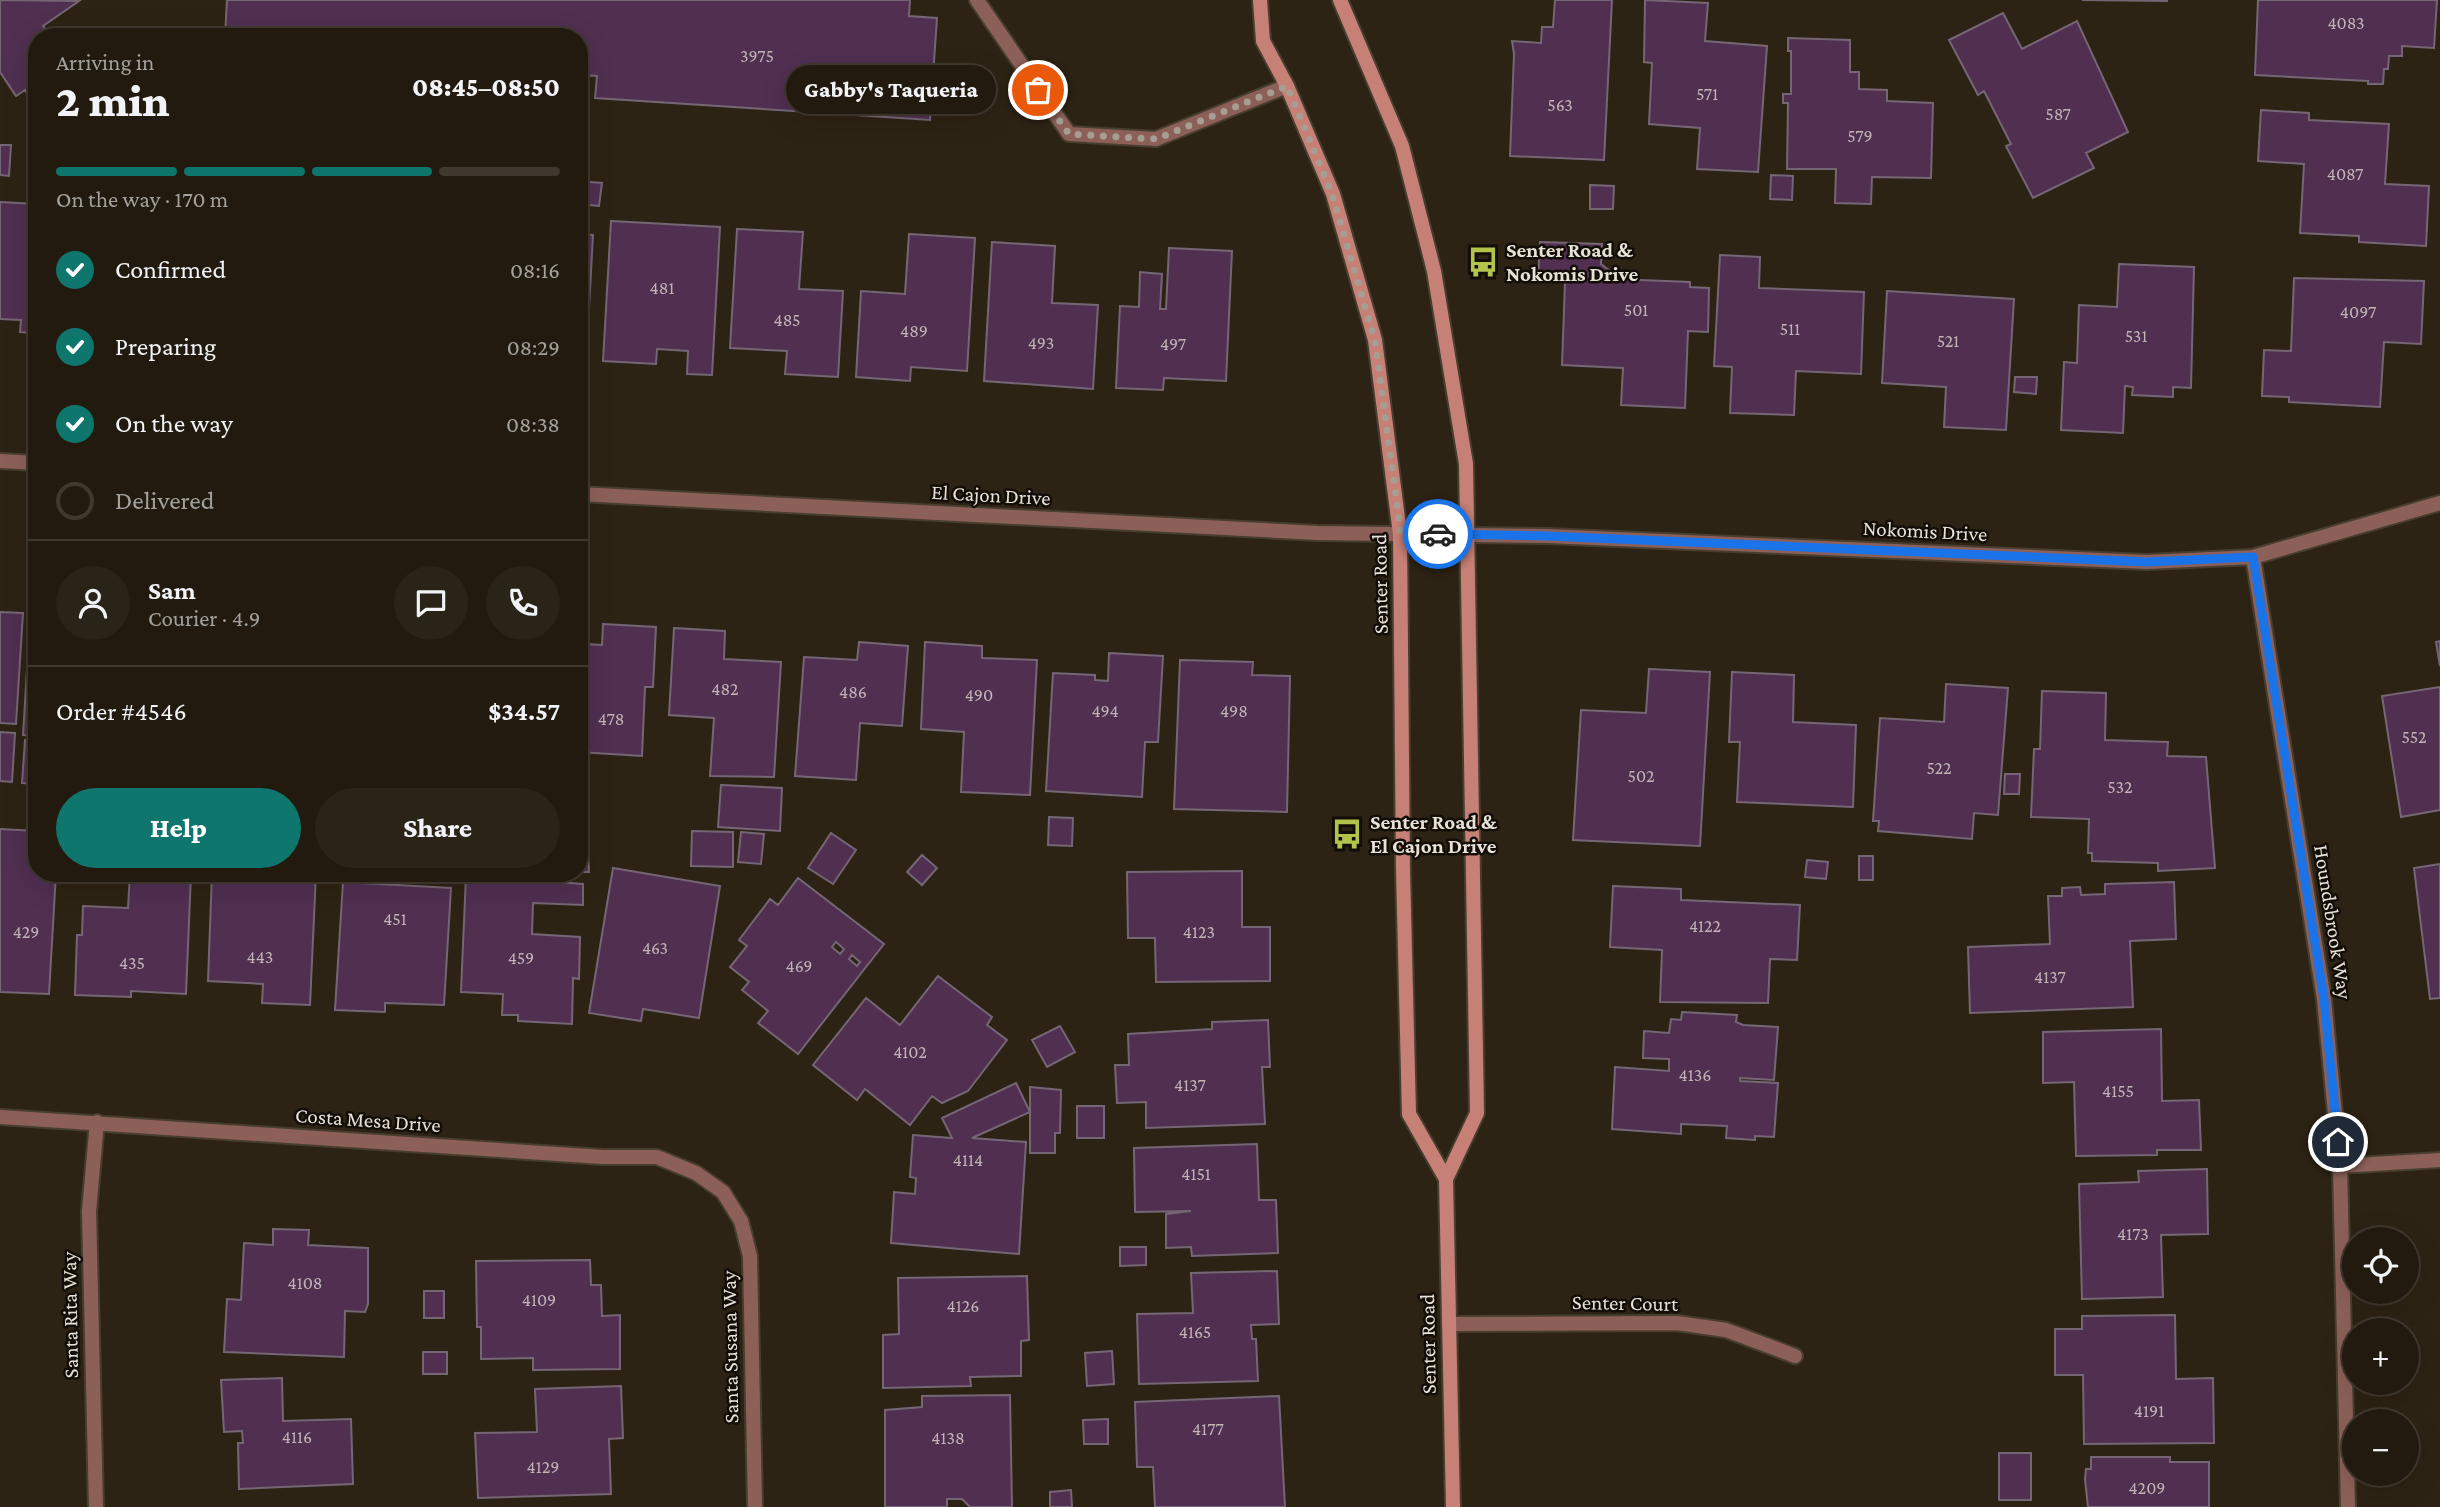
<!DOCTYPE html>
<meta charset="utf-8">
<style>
body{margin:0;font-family:"Crimson Pro",serif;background:#2a2318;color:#f1f3f6;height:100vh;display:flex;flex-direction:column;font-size:26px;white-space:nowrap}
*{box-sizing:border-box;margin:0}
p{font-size:23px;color:#a2a19e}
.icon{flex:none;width:38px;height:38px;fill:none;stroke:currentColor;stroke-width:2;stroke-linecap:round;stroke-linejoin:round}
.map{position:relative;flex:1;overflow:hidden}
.sheet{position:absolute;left:28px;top:28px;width:560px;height:854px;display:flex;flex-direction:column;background:#221a0f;border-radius:28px;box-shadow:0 7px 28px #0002,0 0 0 2px #3f382f}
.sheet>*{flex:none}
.buttons{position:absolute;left:2342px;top:1227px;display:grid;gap:14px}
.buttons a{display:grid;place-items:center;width:77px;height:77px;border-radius:50%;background:#221a0f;box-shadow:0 7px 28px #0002,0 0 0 2px #3f382f;font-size:35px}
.pin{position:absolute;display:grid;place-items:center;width:60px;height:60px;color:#fff;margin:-30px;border:4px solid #fff;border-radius:50%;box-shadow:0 2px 7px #0007}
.courier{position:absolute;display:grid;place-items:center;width:70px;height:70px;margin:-35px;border:5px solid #1a73e8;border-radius:50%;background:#fff;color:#222;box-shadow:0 2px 9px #0007}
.bubble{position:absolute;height:49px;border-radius:24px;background:#221a0f;box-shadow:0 7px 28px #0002,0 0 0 2px #3f382f;font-size:23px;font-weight:800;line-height:49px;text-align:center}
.summary em{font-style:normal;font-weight:800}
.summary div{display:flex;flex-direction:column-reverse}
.summary{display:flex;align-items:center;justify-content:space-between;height:119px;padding:0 28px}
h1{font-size:46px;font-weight:800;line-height:52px}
.bar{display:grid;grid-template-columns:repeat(4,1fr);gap:10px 7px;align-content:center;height:84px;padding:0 28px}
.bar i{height:9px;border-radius:5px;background:#3f382f}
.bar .current{background:#0f766e}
.bar p{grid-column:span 4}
.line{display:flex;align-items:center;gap:18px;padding:0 28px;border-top:2px solid #3f382f}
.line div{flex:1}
.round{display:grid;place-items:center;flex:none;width:74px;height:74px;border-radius:37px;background:#2a2318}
ol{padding:0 28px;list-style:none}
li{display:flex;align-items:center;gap:21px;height:77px}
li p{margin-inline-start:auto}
li .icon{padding:7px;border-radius:50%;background:#0f766e;color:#fff;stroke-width:4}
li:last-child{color:#a2a19e}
li i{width:38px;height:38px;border:4px solid #3f382f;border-radius:50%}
.primary-button{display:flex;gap:14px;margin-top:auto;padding:14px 28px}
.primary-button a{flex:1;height:80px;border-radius:42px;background:#0f766e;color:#fff;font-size:28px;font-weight:800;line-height:80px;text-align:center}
.primary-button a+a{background:#2a2318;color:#f1f3f6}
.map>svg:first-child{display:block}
.building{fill:#502f51;stroke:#756675;stroke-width:2;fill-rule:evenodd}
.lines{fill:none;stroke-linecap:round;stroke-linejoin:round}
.service-casing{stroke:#473e2f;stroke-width:18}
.minor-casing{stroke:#473e2f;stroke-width:18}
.secondary-casing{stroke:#473e2f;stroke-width:18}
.service{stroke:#8c6058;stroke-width:14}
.minor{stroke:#8c6058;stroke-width:14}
.secondary{stroke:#c78075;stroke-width:14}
.done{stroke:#a79e93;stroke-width:7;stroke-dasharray:0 12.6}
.route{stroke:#1a73e8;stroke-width:9}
.labels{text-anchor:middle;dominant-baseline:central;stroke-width:5;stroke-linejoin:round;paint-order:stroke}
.number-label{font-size:18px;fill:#c2b4b6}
.poi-label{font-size:21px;font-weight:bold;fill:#e8e1d7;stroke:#120d07;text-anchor:start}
.street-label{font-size:21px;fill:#e8e1d7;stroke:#120d07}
</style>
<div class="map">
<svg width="2440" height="1507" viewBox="0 0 2440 1507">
<rect width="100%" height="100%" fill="#2d2314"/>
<path class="building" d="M 0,0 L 79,1 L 43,26 L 51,37 L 37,37 L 37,88 L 28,95 L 25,90 L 16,96 L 0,72 Z
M 227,0 L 910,0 L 909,16 L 937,18 L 930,120 L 595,98 L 597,76 L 579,75 L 579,37 L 225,37 Z
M 1555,0 L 1612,0 L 1604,160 L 1510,156 L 1514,54 L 1512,41 L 1541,43 L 1542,27 L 1553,27 Z
M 1645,0 L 1708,3 L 1705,41 L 1767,46 L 1758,172 L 1697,169 L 1700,128 L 1649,124 L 1652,63 L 1644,62 Z
M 2082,0 L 2167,0 L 2167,1 Z
M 2258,0 L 2437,0 L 2434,48 L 2402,46 L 2402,56 L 2389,56 L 2388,69 L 2384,69 L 2383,84 L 2368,84 L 2368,81 L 2255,75 Z
M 2003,13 L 2022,49 L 2077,21 L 2128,132 L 2086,153 L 2094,168 L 2033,198 L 2006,146 L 2011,144 L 1984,91 L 1978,95 L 1949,40 Z
M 175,28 L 213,31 L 213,37 L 174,37 Z
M 1788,38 L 1850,40 L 1850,72 L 1859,72 L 1859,89 L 1887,90 L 1887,101 L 1933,103 L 1931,178 L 1872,177 L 1871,204 L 1835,203 L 1836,169 L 1787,169 L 1788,103 L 1783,103 L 1783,94 L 1791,94 L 1791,51 L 1788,51 Z
M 2261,110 L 2309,113 L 2309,120 L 2389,124 L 2385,184 L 2429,186 L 2426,246 L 2359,242 L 2359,236 L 2300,233 L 2304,164 L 2258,161 Z
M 0,145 L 11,145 L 9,176 L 0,175 Z
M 1771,175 L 1793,176 L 1792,200 L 1770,199 Z
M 579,181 L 602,183 L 599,206 L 579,204 Z
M 1590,185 L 1614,186 L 1613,209 L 1590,209 Z
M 0,202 L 37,204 L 34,272 L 37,272 L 37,333 L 20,332 L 21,320 L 0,319 Z
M 611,221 L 720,227 L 712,375 L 687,374 L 688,351 L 657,349 L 656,364 L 603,361 Z
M 737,229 L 803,232 L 799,289 L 843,291 L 838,377 L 785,374 L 787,351 L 730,348 Z
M 579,234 L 593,235 L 586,363 L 579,362 Z
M 909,234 L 975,238 L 967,371 L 911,367 L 910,381 L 856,377 L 861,291 L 905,294 Z
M 992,242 L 1055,246 L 1052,303 L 1098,305 L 1093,389 L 984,381 Z
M 1540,242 L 1602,244 L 1601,264 L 1615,275 L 1615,279 L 1690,282 L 1690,287 L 1709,288 L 1708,332 L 1688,331 L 1685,408 L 1621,405 L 1623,368 L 1562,365 L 1565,282 L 1538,281 Z
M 1169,248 L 1232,251 L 1226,381 L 1164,378 L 1163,390 L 1116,388 L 1120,306 L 1139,307 L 1140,272 L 1162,274 L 1160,309 L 1166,309 Z
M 1720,255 L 1760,257 L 1759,288 L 1864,292 L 1861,374 L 1796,371 L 1794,415 L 1730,413 L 1732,367 L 1714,366 Z
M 2119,264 L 2194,267 L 2191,388 L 2173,387 L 2173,397 L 2132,395 L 2133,387 L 2125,386 L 2123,433 L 2061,430 L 2064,362 L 2077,363 L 2079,305 L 2117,307 Z
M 2294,278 L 2424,281 L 2421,344 L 2384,342 L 2380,407 L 2289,402 L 2289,397 L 2262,396 L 2264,350 L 2291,351 Z
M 1887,291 L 2014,299 L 2006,430 L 1944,427 L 1946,387 L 1882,383 Z
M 2015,377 L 2037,377 L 2036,394 L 2014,392 Z
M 0,612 L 23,613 L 16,724 L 0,723 Z
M 603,624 L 656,627 L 653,687 L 645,687 L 642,756 L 579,752 L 579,639 L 587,639 L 587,644 L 602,645 Z
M 674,628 L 725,631 L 724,659 L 781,662 L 774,777 L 710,776 L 714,718 L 669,715 Z
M 2440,641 L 2440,666 L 2436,642 Z
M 859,642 L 908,646 L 902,726 L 860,723 L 856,780 L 795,776 L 804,657 L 857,660 Z
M 925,642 L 982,646 L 982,658 L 1037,660 L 1030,795 L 961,792 L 964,732 L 921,729 Z
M 28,653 L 37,654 L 37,736 L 23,735 Z
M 1109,653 L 1163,656 L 1158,742 L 1145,742 L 1142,797 L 1046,791 L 1053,673 L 1095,675 L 1095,680 L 1108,681 Z
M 1180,660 L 1253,662 L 1252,675 L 1290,676 L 1287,812 L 1174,809 Z
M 1649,669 L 1710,672 L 1700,846 L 1573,840 L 1581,710 L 1646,713 Z
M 1732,672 L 1794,675 L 1793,722 L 1856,725 L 1853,807 L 1737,802 L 1740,742 L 1729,742 Z
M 1946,684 L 2008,688 L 1998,815 L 1974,813 L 1972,839 L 1878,831 L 1879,821 L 1873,821 L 1880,718 L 1944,722 Z
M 2440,687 L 2440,810 L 2401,817 L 2382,696 Z
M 2042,691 L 2106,693 L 2105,740 L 2168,742 L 2167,756 L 2206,757 L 2215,868 L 2158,871 L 2158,863 L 2092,861 L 2092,853 L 2088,853 L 2089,819 L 2031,817 L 2034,749 L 2040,749 Z
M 0,732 L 15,733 L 12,782 L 0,781 Z
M 25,740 L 37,741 L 37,784 L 22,783 Z
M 2005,774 L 2020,774 L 2019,794 L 2004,794 Z
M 721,785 L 782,788 L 780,831 L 718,827 Z
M 1049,817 L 1073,818 L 1072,846 L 1048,845 Z
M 579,823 L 587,823 L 589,872 L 579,872 Z
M 0,829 L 37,831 L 37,873 L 56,873 L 49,994 L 0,992 Z
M 692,831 L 733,832 L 733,867 L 691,866 Z
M 741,832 L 764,834 L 761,864 L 738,862 Z
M 831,833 L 856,850 L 833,884 L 808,868 Z
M 922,855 L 937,868 L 922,885 L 907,872 Z
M 1859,856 L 1873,856 L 1873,880 L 1859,880 Z
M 1807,860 L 1828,862 L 1826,879 L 1805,877 Z
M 2440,864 L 2440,998 L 2430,999 L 2414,868 Z
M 613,868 L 720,886 L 699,1018 L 643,1009 L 641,1021 L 589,1013 Z
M 1242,871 L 1242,927 L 1270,927 L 1270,981 L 1156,982 L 1155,938 L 1128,938 L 1127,872 Z
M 130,873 L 191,874 L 186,994 L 131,991 L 131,997 L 75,995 L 77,935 L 82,935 L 83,906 L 128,908 Z
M 212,873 L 316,873 L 310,1005 L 262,1003 L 263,984 L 208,981 Z
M 466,875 L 583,884 L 583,905 L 533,903 L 532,934 L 580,937 L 579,979 L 573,978 L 572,1024 L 518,1021 L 518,1015 L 502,1015 L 503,994 L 461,992 Z
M 798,878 L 884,944 L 798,1054 L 758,1023 L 768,1011 L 742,990 L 749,982 L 730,967 L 747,946 L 739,940 L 770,899 L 778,905 ZM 836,942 L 844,949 L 840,954 L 832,947 ZM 852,955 L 860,962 L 857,966 L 849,959 Z
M 343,882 L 451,888 L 444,1005 L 385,1003 L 385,1012 L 335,1010 Z
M 2174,882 L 2176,939 L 2130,941 L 2133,1007 L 1970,1013 L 1968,947 L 2050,944 L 2048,896 L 2062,896 L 2062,888 L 2080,887 L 2081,895 L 2105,894 L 2105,884 Z
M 1613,886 L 1681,889 L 1681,900 L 1800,905 L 1797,960 L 1770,959 L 1768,1003 L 1660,1002 L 1662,950 L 1610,947 Z
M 938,976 L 992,1017 L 987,1025 L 1007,1040 L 968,1091 L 942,1103 L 932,1096 L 910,1125 L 865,1089 L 857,1100 L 813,1065 L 866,998 L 900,1025 Z
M 1682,1012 L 1737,1015 L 1736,1022 L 1743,1025 L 1778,1027 L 1774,1080 L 1740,1078 L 1740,1081 L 1778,1083 L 1774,1137 L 1755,1136 L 1755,1140 L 1726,1138 L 1727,1126 L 1681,1124 L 1681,1134 L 1612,1129 L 1615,1067 L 1669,1071 L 1669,1059 L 1643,1058 L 1644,1031 L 1669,1033 L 1671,1019 L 1681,1020 Z
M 1268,1020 L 1270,1067 L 1262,1067 L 1265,1124 L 1146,1128 L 1146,1102 L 1117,1103 L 1115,1065 L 1129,1065 L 1128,1034 L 1212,1029 L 1212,1022 Z
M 1060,1026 L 1075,1052 L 1047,1067 L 1032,1040 Z
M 2161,1029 L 2162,1101 L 2199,1100 L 2201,1150 L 2157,1150 L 2157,1155 L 2076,1156 L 2074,1082 L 2043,1083 L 2043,1032 Z
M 1016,1083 L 1030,1112 L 972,1138 L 1026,1142 L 1019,1254 L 891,1243 L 894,1192 L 915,1194 L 916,1178 L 910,1177 L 913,1135 L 952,1138 L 942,1118 Z
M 1030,1087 L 1061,1090 L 1060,1133 L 1055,1133 L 1055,1153 L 1030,1153 Z
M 1077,1106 L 1104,1106 L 1104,1138 L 1077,1138 Z
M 1257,1144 L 1259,1200 L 1276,1200 L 1278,1253 L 1192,1256 L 1191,1247 L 1166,1248 L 1166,1214 L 1191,1211 L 1135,1212 L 1134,1148 Z
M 2207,1169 L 2208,1234 L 2161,1235 L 2163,1297 L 2082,1299 L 2079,1184 L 2139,1182 L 2138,1171 Z
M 273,1229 L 309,1230 L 308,1245 L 368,1248 L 368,1304 L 365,1312 L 345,1311 L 344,1357 L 224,1352 L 227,1299 L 241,1300 L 244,1243 L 273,1245 Z
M 1120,1247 L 1146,1247 L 1146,1265 L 1120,1266 Z
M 590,1260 L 591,1285 L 601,1285 L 602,1316 L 620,1315 L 620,1369 L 533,1370 L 533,1358 L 481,1359 L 481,1327 L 477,1327 L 476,1261 Z
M 1277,1271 L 1279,1324 L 1251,1325 L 1252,1339 L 1256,1339 L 1258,1381 L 1139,1384 L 1137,1314 L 1193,1313 L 1191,1273 Z
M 1027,1276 L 1029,1340 L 1021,1341 L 1021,1376 L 970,1377 L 971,1386 L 883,1388 L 883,1335 L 899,1334 L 898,1278 Z
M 424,1291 L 444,1291 L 444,1318 L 424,1318 Z
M 2175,1315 L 2176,1379 L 2213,1378 L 2214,1443 L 2084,1444 L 2083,1375 L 2055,1375 L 2055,1329 L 2082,1329 L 2082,1316 Z
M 1112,1351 L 1114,1384 L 1087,1386 L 1085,1353 Z
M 423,1352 L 447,1352 L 447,1374 L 423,1374 Z
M 282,1378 L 283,1421 L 351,1419 L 353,1484 L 239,1489 L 238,1443 L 243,1443 L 242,1431 L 224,1432 L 221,1380 Z
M 621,1386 L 623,1438 L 609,1439 L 611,1494 L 478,1498 L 475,1433 L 537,1432 L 535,1389 Z
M 1010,1395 L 1012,1507 L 970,1507 L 962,1499 L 947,1499 L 947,1507 L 885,1507 L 885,1410 L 922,1407 L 922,1396 Z
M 1279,1396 L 1285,1507 L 1155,1507 L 1153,1467 L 1137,1467 L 1135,1402 Z
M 1108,1419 L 1108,1444 L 1084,1444 L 1083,1420 Z
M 1999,1453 L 2031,1453 L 2031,1500 L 1999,1500 Z
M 2091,1457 L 2170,1457 L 2170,1462 L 2209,1462 L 2209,1507 L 2088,1507 L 2085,1479 L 2086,1469 L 2091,1469 Z
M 1071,1490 L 1072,1507 L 1050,1507 L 1050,1492 Z"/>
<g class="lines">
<g class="service-casing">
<path id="service" d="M 977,0 L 1069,134 L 1156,139 L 1287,86
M 1449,1324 L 1677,1323 L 1726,1330 L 1795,1356"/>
</g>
<g class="minor-casing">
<path id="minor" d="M 0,461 L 37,463
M 579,494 L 1318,533 L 1547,536 L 2147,562 L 2253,557 L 2440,503
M 2253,557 L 2324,999 L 2340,1166 L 2348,1507
M 0,1117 L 603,1157 L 657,1157 L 696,1173 L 723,1192 L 741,1221 L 750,1256 L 755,1507
M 2340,1166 L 2440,1160
M 96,1507 L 89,1211 L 97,1122"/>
</g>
<g class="secondary-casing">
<path id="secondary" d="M 1260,0 L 1263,41 L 1287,86 L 1333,194 L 1375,340 L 1400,534 L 1403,870 L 1409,1114 L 1446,1179
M 1340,0 L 1402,146 L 1434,271 L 1466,464 L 1477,1113 L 1446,1179 L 1453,1507"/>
</g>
<use href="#service" class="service"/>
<use href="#minor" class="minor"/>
<use href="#secondary" class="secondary"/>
</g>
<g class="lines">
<path class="done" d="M 1038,90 L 1069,134 L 1156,139 L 1287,86 L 1332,194 L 1375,341 L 1401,534 L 1438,534"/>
<path class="route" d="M 1438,534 L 1547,536 L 2147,562 L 2253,557 L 2324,999 L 2338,1142"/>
</g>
<defs>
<g id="bus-bare" transform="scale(2.415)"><path d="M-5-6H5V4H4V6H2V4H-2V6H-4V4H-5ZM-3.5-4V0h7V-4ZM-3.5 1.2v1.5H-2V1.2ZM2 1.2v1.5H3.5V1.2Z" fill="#b2c34c" stroke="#120d07" stroke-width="2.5" paint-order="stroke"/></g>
</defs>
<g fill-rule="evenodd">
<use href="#bus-bare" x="1483" y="262"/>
<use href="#bus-bare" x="1347" y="834"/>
</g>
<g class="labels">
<g class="number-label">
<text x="2346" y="23">4083</text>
<text x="757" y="56">3975</text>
<text x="1707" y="94">571</text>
<text x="1560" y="105">563</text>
<text x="2058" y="114">587</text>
<text x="1860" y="136">579</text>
<text x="2345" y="174">4087</text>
<text x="662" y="288">481</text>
<text x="1636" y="310">501</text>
<text x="2358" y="312">4097</text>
<text x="787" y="320">485</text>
<text x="1790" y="329">511</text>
<text x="914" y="331">489</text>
<text x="2136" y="336">531</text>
<text x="1948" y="341">521</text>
<text x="1041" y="343">493</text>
<text x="1173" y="344">497</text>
<text x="725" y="689">482</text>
<text x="853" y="692">486</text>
<text x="979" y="695">490</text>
<text x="1105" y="711">494</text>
<text x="1234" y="711">498</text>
<text x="611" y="719">478</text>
<text x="2414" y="737">552</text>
<text x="1939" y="768">522</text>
<text x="1641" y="776">502</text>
<text x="2120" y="787">532</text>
<text x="395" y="919">451</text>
<text x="1705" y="926">4122</text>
<text x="26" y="932">429</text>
<text x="1199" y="932">4123</text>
<text x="655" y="948">463</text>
<text x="260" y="957">443</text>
<text x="521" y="958">459</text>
<text x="132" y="963">435</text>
<text x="799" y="966">469</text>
<text x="2050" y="977">4137</text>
<text x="910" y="1052">4102</text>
<text x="1695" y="1075">4136</text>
<text x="1190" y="1085">4137</text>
<text x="2118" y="1091">4155</text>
<text x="968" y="1160">4114</text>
<text x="1196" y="1174">4151</text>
<text x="2133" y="1234">4173</text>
<text x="305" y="1283">4108</text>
<text x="539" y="1300">4109</text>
<text x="963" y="1306">4126</text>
<text x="1195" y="1332">4165</text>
<text x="2149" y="1411">4191</text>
<text x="1208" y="1429">4177</text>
<text x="297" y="1437">4116</text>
<text x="948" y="1438">4138</text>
<text x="543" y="1467">4129</text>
<text x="2147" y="1488">4209</text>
</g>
<g class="poi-label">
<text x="1506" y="250">Senter Road &amp;<tspan x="1506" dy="24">Nokomis Drive</tspan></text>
<text x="1370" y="822">Senter Road &amp;<tspan x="1370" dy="24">El Cajon Drive</tspan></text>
</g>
<g class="street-label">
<text transform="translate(991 495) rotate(3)">El Cajon Drive</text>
<text transform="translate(1925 531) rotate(3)">Nokomis Drive</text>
<text transform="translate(1380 584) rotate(-91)">Senter Road</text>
<text transform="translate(2333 922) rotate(81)">Houndsbrook Way</text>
<text transform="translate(368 1120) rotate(4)">Costa Mesa Drive</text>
<text transform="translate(1625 1303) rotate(1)">Senter Court</text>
<text transform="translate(70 1315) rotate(-91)">Santa Rita Way</text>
<text transform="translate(1428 1344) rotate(-91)">Senter Road</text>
<text transform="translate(730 1347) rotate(-91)">Santa Susana Way</text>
</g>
</g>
</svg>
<div class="buttons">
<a><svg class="icon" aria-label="locate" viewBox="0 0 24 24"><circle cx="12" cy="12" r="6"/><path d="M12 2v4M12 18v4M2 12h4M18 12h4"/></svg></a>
<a>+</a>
<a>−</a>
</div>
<div class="pin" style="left:1038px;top:90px;background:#ea580c"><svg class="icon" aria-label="bag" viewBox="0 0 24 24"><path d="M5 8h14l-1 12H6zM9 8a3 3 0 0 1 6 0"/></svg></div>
<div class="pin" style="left:2338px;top:1142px;background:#1f2937"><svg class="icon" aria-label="home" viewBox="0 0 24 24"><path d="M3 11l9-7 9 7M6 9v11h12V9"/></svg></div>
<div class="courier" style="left:1438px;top:534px"><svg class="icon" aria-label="car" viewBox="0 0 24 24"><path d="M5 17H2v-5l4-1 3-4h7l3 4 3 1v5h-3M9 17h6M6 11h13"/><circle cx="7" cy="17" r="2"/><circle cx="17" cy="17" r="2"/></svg></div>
<div class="bubble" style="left:786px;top:65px;width:210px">Gabby's Taqueria</div>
<section class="sheet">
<div class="summary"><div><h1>2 min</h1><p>Arriving in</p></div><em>08:45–08:50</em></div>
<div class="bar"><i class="current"></i><i class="current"></i><i class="current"></i><i></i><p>On the way · 170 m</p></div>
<ol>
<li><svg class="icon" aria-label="check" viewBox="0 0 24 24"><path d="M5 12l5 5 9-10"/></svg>Confirmed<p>08:16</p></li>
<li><svg class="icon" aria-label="check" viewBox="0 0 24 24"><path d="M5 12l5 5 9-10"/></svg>Preparing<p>08:29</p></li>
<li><svg class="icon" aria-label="check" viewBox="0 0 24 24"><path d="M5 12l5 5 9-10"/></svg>On the way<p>08:38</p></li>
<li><i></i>Delivered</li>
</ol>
<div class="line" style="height:126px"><a class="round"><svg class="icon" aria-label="person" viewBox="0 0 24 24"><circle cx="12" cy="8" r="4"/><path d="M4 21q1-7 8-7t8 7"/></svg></a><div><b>Sam</b><p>Courier · 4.9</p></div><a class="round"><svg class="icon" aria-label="chat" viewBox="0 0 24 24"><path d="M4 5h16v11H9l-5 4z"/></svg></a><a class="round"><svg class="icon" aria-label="phone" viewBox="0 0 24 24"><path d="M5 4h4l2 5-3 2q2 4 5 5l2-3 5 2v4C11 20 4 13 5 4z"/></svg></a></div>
<div class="line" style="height:91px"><div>Order #4546</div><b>$34.57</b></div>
<div class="primary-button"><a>Help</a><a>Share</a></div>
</section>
</div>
